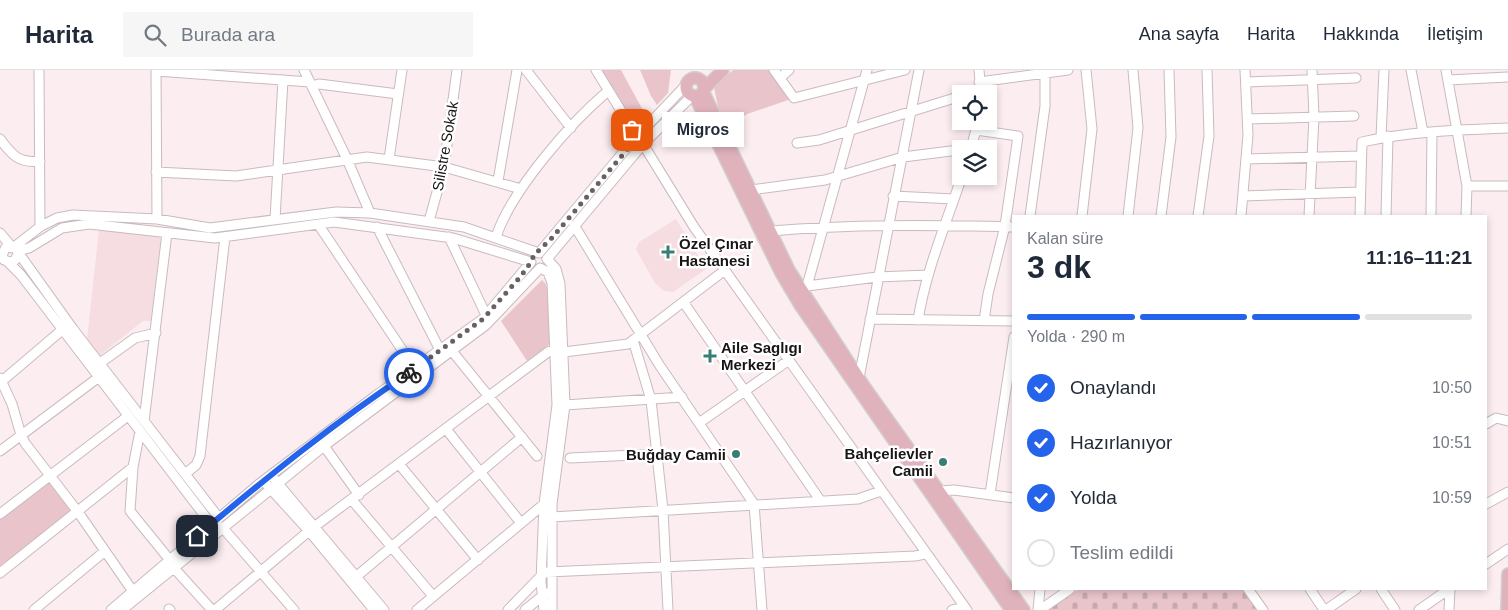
<!DOCTYPE html>
<html lang="tr">
<meta charset="utf-8">
<style>
body{margin:0;font-family:Helvetica,sans-serif;background:#f6f6f7;color:#1f2937;height:100vh;display:flex;flex-direction:column;font-size:19px;white-space:nowrap}
*{box-sizing:border-box;margin:0}
p{font-size:16px;color:#747a83}
.icon{flex:none;width:28px;height:28px;fill:none;stroke:currentColor;stroke-width:2;stroke-linecap:round;stroke-linejoin:round}
.map{position:relative;flex:1;overflow:hidden}
.side{position:absolute;left:1012px;top:145px;width:475px;height:375px;display:flex;flex-direction:column;background:#fff;border-radius:0px;box-shadow:0 2px 8px #0003}
.side>*{flex:none}
.controls{position:absolute;left:952px;top:15px;display:grid;gap:10px}
.controls a{display:grid;place-items:center;width:45px;height:45px;border-radius:0px;background:#fff;box-shadow:0 2px 8px #0003;font-size:25px}
.pin{position:absolute;display:grid;place-items:center;width:42px;height:42px;color:#fff;margin:-21px;border-radius:10px;box-shadow:0 2px 8px #0006}
.courier{position:absolute;display:grid;place-items:center;width:50px;height:50px;margin:-25px;border:4px solid #2563eb;border-radius:50%;background:#fff;color:#222;box-shadow:0 1px 6px #0007}
.bubble{position:absolute;height:35px;border-radius:0px;background:#fff;box-shadow:0 2px 8px #0003;font-size:16px;font-weight:700;line-height:35px;text-align:center}
.overview em{font-style:normal;font-weight:700}
.overview div{display:flex;flex-direction:column-reverse}
.overview{display:flex;align-items:center;justify-content:space-between;height:85px;padding:0 15px}
h1{font-size:32px;font-weight:700;line-height:38px}
.bar{display:grid;grid-template-columns:repeat(4,1fr);gap:8px 5px;align-content:center;height:60px;padding:0 15px}
.bar i{height:6px;border-radius:4px;background:#e0e1e3}
.bar .on{background:#2563eb}
.bar p{grid-column:span 4}
ol{padding:0 15px;list-style:none}
li{display:flex;align-items:center;gap:15px;height:55px}
li p{margin-inline-start:auto}
li .icon{padding:5px;border-radius:50%;background:#2563eb;color:#fff;stroke-width:4}
li:last-child{color:#747a83}
li i{width:28px;height:28px;border:2px solid #e0e1e3;border-radius:50%}
header{display:flex;align-items:center;gap:30px;box-sizing:border-box;height:70px;padding:0 25px;background:#fff;border-bottom:1px solid #e0e1e3}
header strong{font-size:24px}
nav{display:flex;gap:28px;margin-inline-start:auto;font-size:18px}
.search{width:350px;height:45px;background:#f6f6f7;display:flex;align-items:center;gap:12px;box-sizing:border-box;padding:0 18px;border-radius:0px;color:#747a83;font-size:19px}
.map>svg:first-child{display:block}
.built{fill:#f5dde1}
.cemetery{fill:url(#cemetery-stones)}
.park{fill:#e9c4cb}
.lines{fill:none;stroke-linecap:round;stroke-linejoin:round}
.minor-casing{stroke:#c9bbbd;stroke-width:11}
.major-casing{stroke:#d1d0d0;stroke-width:14}
.minor{stroke:#fff;stroke-width:9}
.major{stroke:#e0b2bc;stroke-width:11}
.done{stroke:#686062;stroke-width:5;stroke-dasharray:0 9}
.route{stroke:#2563eb;stroke-width:6}
.poi-dot{fill:#387e74;stroke:#fff;stroke-width:2}
.labels{text-anchor:middle;dominant-baseline:central;stroke-width:5;stroke-linejoin:round;paint-order:stroke}
.street-label{font-size:15px;fill:#191415;stroke:#fff}
.poi-label{font-size:15px;font-weight:bold;fill:#191415;stroke:#fff;text-anchor:start}
</style>
<header>
<strong>Harita</strong>
<div class="search"><svg class="icon" aria-label="search" viewBox="0 0 24 24"><circle cx="10" cy="10" r="6"/><path d="M15 15l6 6"/></svg>Burada ara</div>
<nav><a>Ana sayfa</a><a>Harita</a><a>Hakkında</a><a>İletişim</a></nav>
</header>
<div class="map">
<svg width="1508" height="540" viewBox="0 0 1508 540">
<defs>
<pattern id="cemetery-stones" width="16" height="16" patternUnits="userSpaceOnUse" patternTransform="scale(1.25)"><rect width="16" height="16" fill="#e9c4cb"/><path d="M2 7V4a2 2 0 0 1 4 0v3zM10 15v-3a2 2 0 0 1 4 0v3z" fill="#c7a8ad"/></pattern>
</defs>
<rect width="100%" height="100%" fill="#fcedf0"/>
<path class="built" d="M 676,149 L 706,199 L 673,222 L 664,221 L 655,213 L 636,179 L 639,172 Z
M 99,160 L 161,166 L 151,251 L 143,251 L 99,286 L 87,270 Z"/>
<path class="cemetery" d="M 1079,519 L 1243,519 L 1257,540 L 1048,540 Z"/>
<path class="park" d="M 596,0 L 621,0 L 646,46 L 635,60 Z
M 640,0 L 671,0 L 668,23 L 657,35 L 651,26 Z
M 733,0 L 774,0 L 794,28 L 747,44 L 727,58 L 718,37 L 714,17 Z
M 542,210 L 546,214 L 548,222 L 550,274 L 527,291 L 501,251 Z
M 48,410 L 72,441 L 0,496 L 0,447 Z"/>
<g class="lines">
<g class="minor-casing">
<path id="minor" d="M 39,0 L 40,157
M 156,0 L 157,149
M 304,0 L 347,89 L 370,143
M 526,0 L 571,58
M 596,0 L 637,67
M 774,0 L 794,28 L 905,0
M 979,0 L 981,24
M 1411,0 L 1423,62
M 1446,0 L 1467,116 L 1466,146
M 156,1 L 310,12
M 780,8 L 789,0
M 1448,10 L 1508,7
M 979,12 L 1068,0
M 1247,12 L 1356,8
M 312,16 L 319,14 L 398,24
M 1248,49 L 1354,46
M 976,60 L 1018,66 L 1005,156 L 988,224 L 984,251
M 1381,68 L 1384,0
M 0,69 C 11,84 19,94 40,91
M 797,73 L 819,70 L 961,26
M 643,74 L 694,157 L 967,540
M 971,79 L 978,51
M 389,89 L 402,0
M 1246,89 L 1361,86
M 156,102 L 236,106 L 367,87 L 444,97 L 521,119
M 498,111 L 517,0
M 1467,116 L 1508,116
M 751,120 L 825,110 L 903,87 L 967,79
M 893,126 L 954,129
M 1243,126 L 1360,122
M 1030,146 L 1045,36 L 1045,3
M 1082,146 L 1092,59 L 1086,0
M 1128,146 L 1138,58 L 1133,0
M 1161,146 L 1171,67 L 1169,0
M 1198,146 L 1209,66 L 1207,0
M 1241,146 L 1248,65 L 1245,0
M 1309,146 L 1314,47 L 1312,0
M 1360,146 L 1362,72 C 1410,61 1459,60 1508,58
M 1386,146 L 1388,66
M 1431,146 L 1432,62
M 275,149 L 283,10
M 429,151 L 444,97 L 457,0
M 318,154 L 415,299
M 574,155 L 660,296 L 754,434 L 762,540
M 377,157 L 440,280
M 771,161 C 851,154 933,155 1014,157
M 0,163 L 11,176
M 449,167 L 486,245
M 496,167 C 511,121 570,53 608,21
M 14,177 L 41,156 L 57,148 L 73,145 L 157,149 L 210,158 L 336,142 L 370,143 L 464,157 L 539,183 L 631,73 L 686,15
M 18,181 L 29,178 L 62,158 L 89,154 L 215,168 L 334,152 L 453,168 L 531,192 L 483,249 L 374,327 L 259,414 L 111,540
M 18,184 L 15,190 L 11,192 L 4,190 L 2,185 L 6,177 L 15,178 L 73,259 L 219,448
M 8,192 L 21,205 L 211,454
M 807,216 L 877,207 L 928,205
M 802,221 L 807,216 L 867,0
M 684,233 L 820,430
M 870,249 L 1014,251
M 918,250 C 926,200 946,154 962,106
M 633,270 L 651,330 L 663,440 L 668,540
M 452,281 L 537,386
M 564,282 L 628,274 L 725,200
M 100,293 L 135,268 L 156,263
M 0,308 L 12,334 L 21,365 L 25,373 L 78,442 L 132,520
M 859,308 L 919,0
M 2,311 L 62,260
M 565,335 L 682,327
M 144,351 L 167,163
M 699,353 L 789,290
M 1486,354 L 1496,348 L 1508,351
M 446,359 L 521,453
M 140,361 L 133,397 L 130,441 L 169,489
M 324,376 L 359,425
M 0,381 L 99,307
M 570,388 L 656,384
M 399,394 L 478,490
M 185,404 L 196,395 L 200,386 L 225,167
M 275,410 L 384,540
M 267,415 L 309,461 L 374,540
M 940,421 L 954,420 L 1014,428
M 990,424 L 1014,267
M 352,430 L 433,526
M 1486,434 L 1508,422
M 0,444 L 128,346
M 552,447 L 858,429 L 881,421
M 222,457 L 294,540
M 314,457 L 548,282 L 555,279
M 1486,494 L 1508,479
M 173,497 L 212,540
M 0,503 L 133,397
M 357,506 L 522,367
M 1248,519 L 1263,540
M 1310,519 L 1324,540
M 1381,519 L 1395,540
M 169,539 L 170,540
M 34,540 L 105,481
M 122,540 L 324,376 L 486,255 L 540,198 L 548,202 L 552,213 L 557,335 L 544,434 L 541,512 L 544,540
M 215,540 L 309,461
M 417,540 L 544,434
M 508,540 L 542,505 L 547,502 L 915,486 L 925,484
M 525,540 L 546,523
M 552,540 L 552,434 L 565,335 L 560,214 L 556,199 L 547,189 L 643,74 L 692,26
M 952,540 L 964,537
M 1038,540 L 1040,519
M 1040,540 L 1070,519
M 1326,540 L 1356,519
M 1419,540 L 1449,519
M 1449,540 L 1450,519"/>
</g>
<g class="major-casing">
<path id="major" d="M686 17a9 9 0 1 1 18 0a9 9 0 1 1-18 0Z
M 704,19 L 723,0
M 703,21 L 789,200 L 864,316 L 1024,540
M 695,27 L 781,203 L 800,235 L 1011,540
M 1507,540 L 1508,504"/>
</g>
<use href="#minor" class="minor"/>
<use href="#major" class="major"/>
</g>
<g class="lines">
<path class="done" d="M 409,303 L 483,249 L 521,206 L 531,192 L 534,185 L 551,169 L 637,68 L 632,60"/>
<path class="route" d="M 197,466 C 265,409 335,352 409,303"/>
</g>
<g class="poi-dot">
<path d="M665.5 174.5h5v5h5v5h-5v5h-5v-5h-5v-5h5z"/>
<path d="M707.5 278.5h5v5h5v5h-5v5h-5v-5h-5v-5h5z"/>
<circle cx="736" cy="384" r="5"/>
<circle cx="943" cy="392" r="5"/>
</g>
<g class="labels">
<g class="street-label">
<text transform="translate(445 76) rotate(-80)">Silistre Sokak</text>
</g>
<g class="poi-label">
<text x="679" y="173">Özel Çınar<tspan x="679" dy="17">Hastanesi</tspan></text>
<text x="721" y="277">Aile Saglıgı<tspan x="721" dy="17">Merkezi</tspan></text>
<text x="933" y="383" text-anchor="end">Bahçelievler<tspan x="933" dy="17">Camii</tspan></text>
<text x="726" y="384" text-anchor="end">Buğday Camii</text>
</g>
</g>
</svg>
<div class="controls">
<a><svg class="icon" aria-label="locate" viewBox="0 0 24 24"><circle cx="12" cy="12" r="6"/><path d="M12 2v4M12 18v4M2 12h4M18 12h4"/></svg></a>
<a><svg class="icon" aria-label="layers" viewBox="0 0 24 24"><path d="M12 4l9 5-9 5-9-5zM3 14l9 5 9-5"/></svg></a>
</div>
<div class="pin" style="left:632px;top:60px;background:#ea580c"><svg class="icon" aria-label="bag" viewBox="0 0 24 24"><path d="M5 8h14l-1 12H6zM9 8a3 3 0 0 1 6 0"/></svg></div>
<div class="pin" style="left:197px;top:466px;background:#1f2937"><svg class="icon" aria-label="home" viewBox="0 0 24 24"><path d="M3 11l9-7 9 7M6 9v11h12V9"/></svg></div>
<div class="courier" style="left:409px;top:303px"><svg class="icon" aria-label="bike" viewBox="0 0 24 24"><circle cx="6" cy="16" r="4"/><circle cx="18" cy="16" r="4"/><path d="M6 16l4-8h5l3 8M10 8l3 8H6M13 5h3"/></svg></div>
<div class="bubble" style="left:662px;top:42px;width:82px">Migros</div>
<section class="side">
<div class="overview"><div><h1>3 dk</h1><p>Kalan süre</p></div><em>11:16–11:21</em></div>
<div class="bar"><i class="on"></i><i class="on"></i><i class="on"></i><i></i><p>Yolda · 290 m</p></div>
<ol>
<li><svg class="icon" aria-label="check" viewBox="0 0 24 24"><path d="M5 12l5 5 9-10"/></svg>Onaylandı<p>10:50</p></li>
<li><svg class="icon" aria-label="check" viewBox="0 0 24 24"><path d="M5 12l5 5 9-10"/></svg>Hazırlanıyor<p>10:51</p></li>
<li><svg class="icon" aria-label="check" viewBox="0 0 24 24"><path d="M5 12l5 5 9-10"/></svg>Yolda<p>10:59</p></li>
<li><i></i>Teslim edildi</li>
</ol>
</section>
</div>
